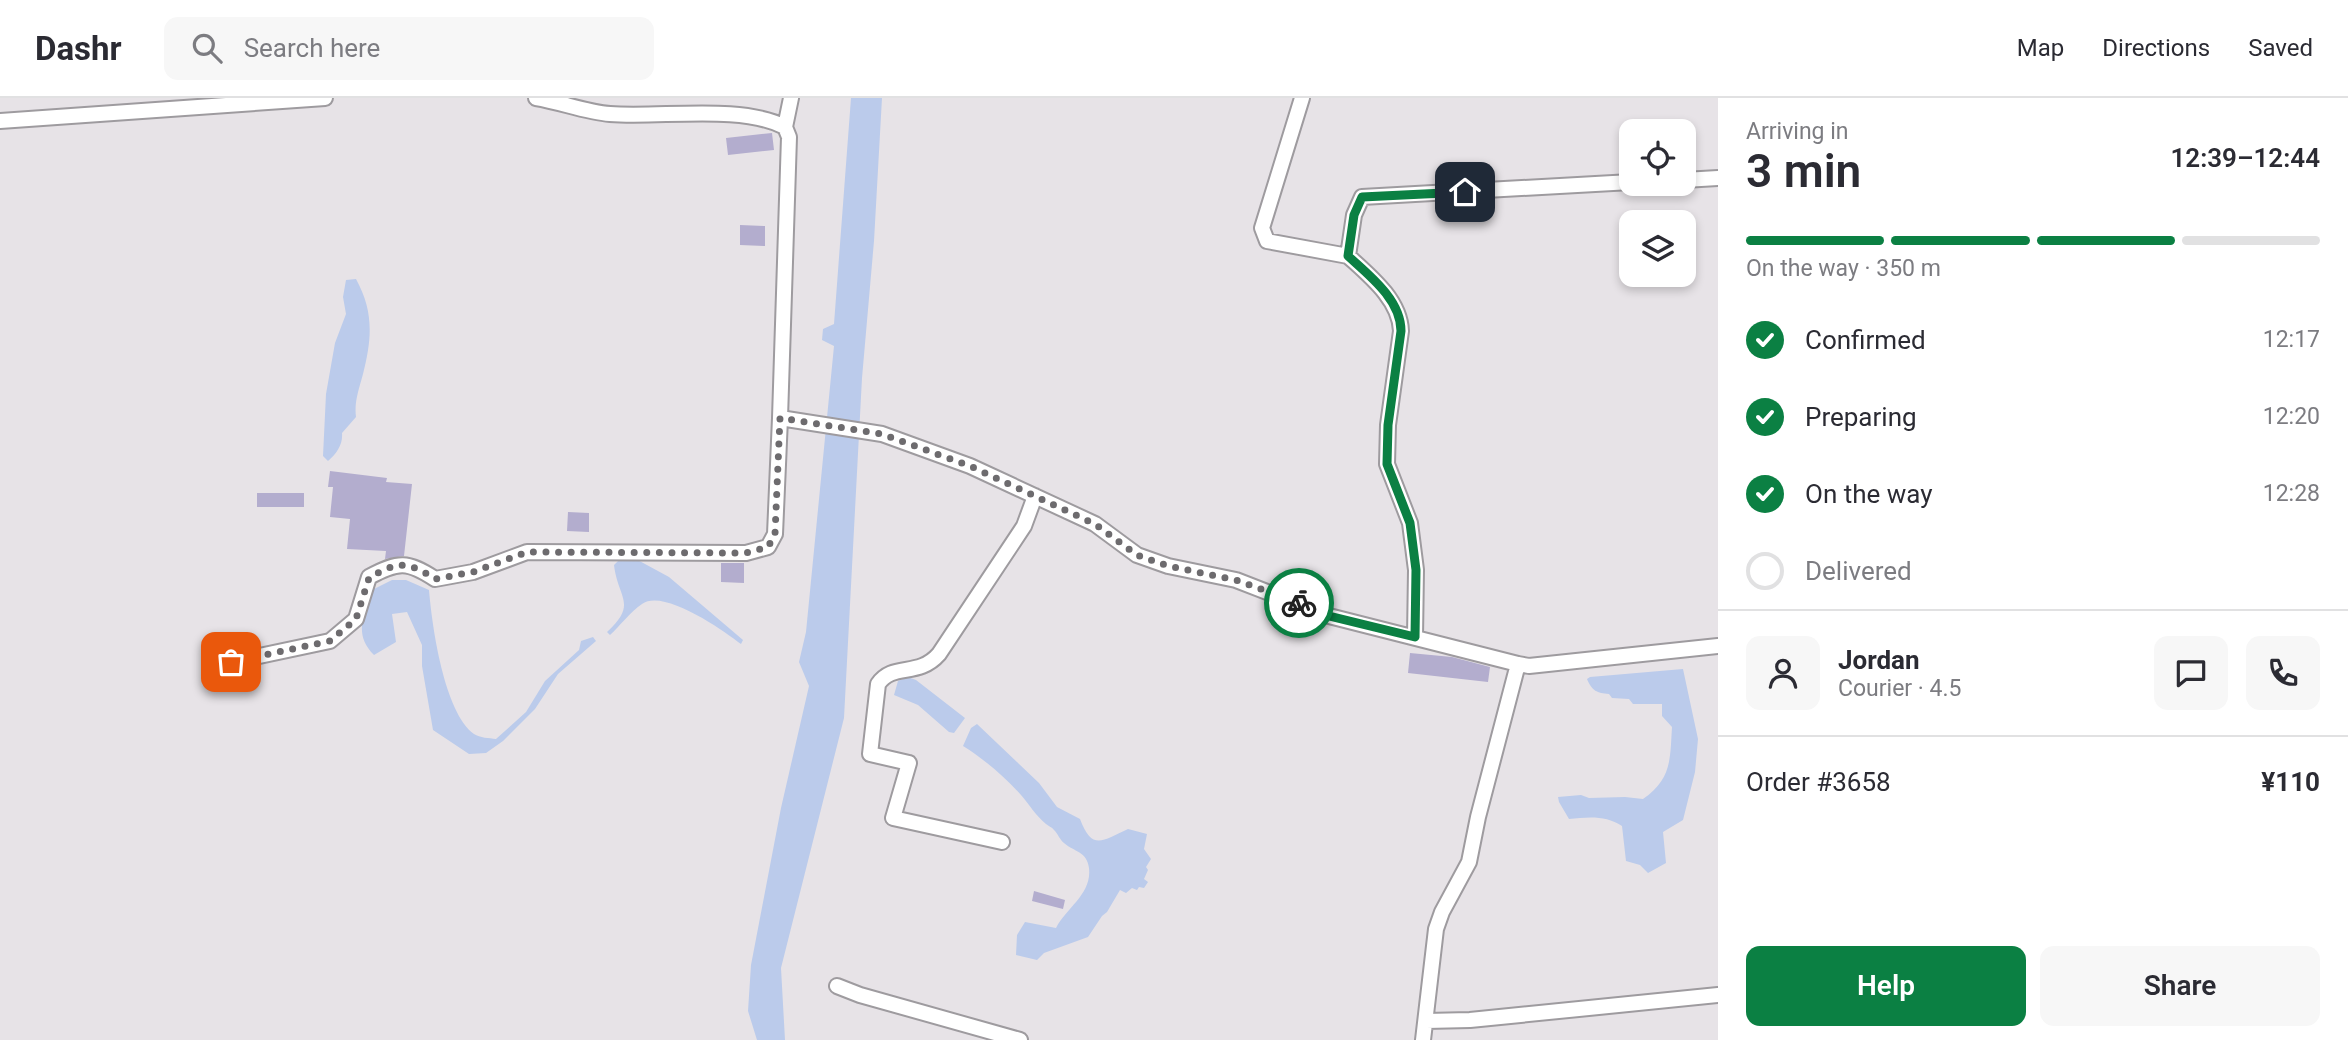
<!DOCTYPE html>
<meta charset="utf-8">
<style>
body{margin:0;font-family:Roboto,sans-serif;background:#f7f7f7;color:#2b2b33;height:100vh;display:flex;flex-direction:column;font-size:26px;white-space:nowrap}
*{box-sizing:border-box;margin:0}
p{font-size:23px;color:#7c7c81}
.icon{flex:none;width:38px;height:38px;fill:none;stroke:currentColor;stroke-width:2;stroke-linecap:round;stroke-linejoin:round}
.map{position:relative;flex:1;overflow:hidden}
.sheet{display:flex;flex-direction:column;background:#fff;width:630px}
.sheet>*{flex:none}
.buttons{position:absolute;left:1619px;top:21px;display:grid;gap:14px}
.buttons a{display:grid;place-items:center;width:77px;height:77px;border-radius:14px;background:#fff;box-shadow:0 4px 10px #0003;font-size:35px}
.pin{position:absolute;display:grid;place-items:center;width:60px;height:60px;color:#fff;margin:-30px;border-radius:14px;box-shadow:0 4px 10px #0006}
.courier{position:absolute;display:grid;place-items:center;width:70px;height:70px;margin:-35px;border:5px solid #0b8043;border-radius:50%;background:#fff;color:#222;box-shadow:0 2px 9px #0007}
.overview em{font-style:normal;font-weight:600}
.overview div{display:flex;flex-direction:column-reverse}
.overview{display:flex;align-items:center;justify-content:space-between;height:119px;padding:0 28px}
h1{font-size:46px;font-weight:600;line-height:52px}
.bar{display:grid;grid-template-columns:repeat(4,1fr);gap:10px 7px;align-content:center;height:84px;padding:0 28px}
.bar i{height:9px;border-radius:5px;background:#e1e1e2}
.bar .active{background:#0b8043}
.bar p{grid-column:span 4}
.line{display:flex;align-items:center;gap:18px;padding:0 28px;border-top:2px solid #e1e1e2}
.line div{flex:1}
.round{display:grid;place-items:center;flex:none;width:74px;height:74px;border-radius:14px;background:#f7f7f7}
ol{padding:0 28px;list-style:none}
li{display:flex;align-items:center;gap:21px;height:77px}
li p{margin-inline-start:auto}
li .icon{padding:7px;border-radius:50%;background:#0b8043;color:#fff;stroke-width:4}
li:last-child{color:#7c7c81}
li i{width:38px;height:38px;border:4px solid #e1e1e2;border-radius:50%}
.cta{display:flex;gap:14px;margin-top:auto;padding:14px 28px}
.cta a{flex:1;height:80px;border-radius:14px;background:#0b8043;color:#fff;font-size:28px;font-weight:600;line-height:80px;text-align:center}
.cta a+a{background:#f7f7f7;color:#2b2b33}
header{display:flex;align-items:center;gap:42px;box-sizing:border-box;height:98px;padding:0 35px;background:#fff;border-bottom:2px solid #e1e1e2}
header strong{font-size:33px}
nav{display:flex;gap:38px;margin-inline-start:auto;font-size:24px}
.search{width:490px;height:63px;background:#f7f7f7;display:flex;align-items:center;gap:18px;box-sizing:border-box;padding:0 24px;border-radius:14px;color:#7c7c81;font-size:26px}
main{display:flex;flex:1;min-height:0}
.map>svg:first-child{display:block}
.water{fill:#bbcbeb}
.building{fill:#b3adce}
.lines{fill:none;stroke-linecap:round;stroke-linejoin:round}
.minor-casing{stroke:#9e9b9f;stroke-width:18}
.minor{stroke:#fff;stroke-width:14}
.done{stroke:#6d6b6e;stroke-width:7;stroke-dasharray:0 12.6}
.route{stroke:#0b8043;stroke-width:9}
</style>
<header>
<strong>Dashr</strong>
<div class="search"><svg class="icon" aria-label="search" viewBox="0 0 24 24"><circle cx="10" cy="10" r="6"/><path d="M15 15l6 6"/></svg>Search here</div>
<nav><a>Map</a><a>Directions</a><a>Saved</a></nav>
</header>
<main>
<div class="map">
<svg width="1718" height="942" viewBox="0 0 1718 942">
<rect width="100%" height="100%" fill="#e7e3e7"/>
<path class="water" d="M 851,0 L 882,0 L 874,143 L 862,280 L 844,620 L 781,870 L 785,942 L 757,942 L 748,913 L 751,867 L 781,710 L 809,588 L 799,564 L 806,534 L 834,248 L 822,242 L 823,231 L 834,226 Z
M 356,181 C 374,214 372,240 363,276 C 359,291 354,304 356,319 L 342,335 C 343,346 337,355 328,363 L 323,358 L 326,296 L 335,245 L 346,216 L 343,199 L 346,182 Z
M 634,460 L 669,479 L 743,542 L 741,546 C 723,532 663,490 642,506 C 630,514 620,528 610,537 L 607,534 C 638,505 618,501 614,467 L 620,461 Z
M 392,482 L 406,482 L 429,492 C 432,528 444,614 474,636 C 480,640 489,640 496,641 L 526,614 L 545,583 L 579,552 L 581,543 L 593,539 L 596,543 L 558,576 L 535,611 L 503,643 L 486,655 L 469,656 L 433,632 L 422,568 L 422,547 L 407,514 L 392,516 L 396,544 L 374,557 C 353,536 364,517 372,492 Z
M 1683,571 L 1698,641 L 1695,674 L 1683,722 L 1663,734 L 1666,765 L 1648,775 L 1640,767 L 1626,763 L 1622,728 C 1606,717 1588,719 1569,721 L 1559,704 L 1558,699 L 1581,697 L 1589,700 L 1625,699 L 1643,701 C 1672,681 1670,661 1672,629 L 1662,618 L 1662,606 L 1633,606 L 1629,601 L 1612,600 L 1609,596 C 1597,595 1592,593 1587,581 L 1590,579 Z
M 908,579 L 916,582 L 965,620 L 954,635 L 949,634 L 918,607 L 894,597 L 898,583 Z
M 977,626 L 1039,685 L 1057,709 L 1080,721 C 1092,753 1102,743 1128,731 L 1147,736 L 1144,751 L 1151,761 L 1146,769 L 1148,772 L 1144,781 L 1148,784 L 1144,790 L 1139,789 L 1137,792 L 1132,790 L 1126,795 L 1120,792 L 1107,814 L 1102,818 L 1088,839 L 1044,855 L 1037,862 L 1016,857 L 1017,837 L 1025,824 L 1056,830 C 1067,809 1092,796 1089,770 C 1087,753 1074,754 1064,745 C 1060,742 1058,736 1054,732 C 1052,729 1048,728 1046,726 C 1036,718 1029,706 1021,697 C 1005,679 984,661 963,648 L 971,630 Z"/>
<path class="building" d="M 772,35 L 774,52 L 728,57 L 726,40 Z
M 740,127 L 765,128 L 765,148 L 740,147 Z
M 330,373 L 387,380 L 386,384 L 412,386 L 404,458 L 385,461 L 386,453 L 347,451 L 350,421 L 330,419 L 333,389 L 328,389 Z
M 257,395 L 304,395 L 304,409 L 257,409 Z
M 568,414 L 589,415 L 589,434 L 567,433 Z
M 721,465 L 744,465 L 744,485 L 721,484 Z
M 1410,555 L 1452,559 L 1490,569 L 1488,584 L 1408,575 Z
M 1034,793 L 1065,802 L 1063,811 L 1032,803 Z"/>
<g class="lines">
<g class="minor-casing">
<path id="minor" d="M 536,0 C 561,4 585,14 610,16 C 661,20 740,6 785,29 L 789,39 L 780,320 L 882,336 L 970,368 L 1095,426 L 1137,457 L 1168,468 L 1236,482 L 1329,518 L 1518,566 L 1529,568 L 1718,548
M 1302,0 L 1262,130 L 1267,143 L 1348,158 L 1354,117 L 1362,99 L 1631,84
M 0,23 L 325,0
M 785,29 L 791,0
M 1684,82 L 1718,80
M 1348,158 C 1370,178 1400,202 1401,233 L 1388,327 L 1387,366 L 1410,425 L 1416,472 L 1415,539
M 231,564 L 330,543 L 356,521 L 369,479 C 398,463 408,463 435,481 L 473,474 L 527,454 L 746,455 L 768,449 L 775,436 L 780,320
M 1002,744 L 893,720 L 909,665 L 870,656 L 878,586 C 893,564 918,580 939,556 L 1024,428 L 1035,398
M 837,888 L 860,897 L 1020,942
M 1426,923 L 1470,922 L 1718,897
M 1423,942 L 1436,831 L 1442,814 L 1469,764 L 1478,719 L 1518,566"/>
</g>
<use href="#minor" class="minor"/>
</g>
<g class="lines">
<path class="done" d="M 231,564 L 330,543 L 356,521 L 369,480 C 397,463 408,463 435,481 L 473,474 L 527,454 L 746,455 L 768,449 L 775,436 L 780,320 L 882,336 L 970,368 L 1095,426 L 1137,457 L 1168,468 L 1236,482 L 1299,505"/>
<path class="route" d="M 1299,505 L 1329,518 L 1415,539 L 1416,472 L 1410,425 L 1387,366 L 1388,327 L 1401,233 C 1401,202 1370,178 1348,158 L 1354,117 L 1362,99 L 1465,94"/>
</g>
</svg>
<div class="buttons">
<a><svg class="icon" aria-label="locate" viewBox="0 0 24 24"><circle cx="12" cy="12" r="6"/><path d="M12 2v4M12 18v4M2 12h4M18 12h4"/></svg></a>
<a><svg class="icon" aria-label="layers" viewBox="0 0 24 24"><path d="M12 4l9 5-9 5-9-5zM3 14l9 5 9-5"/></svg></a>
</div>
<div class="pin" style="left:231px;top:564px;background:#ea580c"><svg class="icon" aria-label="bag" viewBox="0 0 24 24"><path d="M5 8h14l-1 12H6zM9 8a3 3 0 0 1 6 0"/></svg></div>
<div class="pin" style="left:1465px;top:94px;background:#1f2937"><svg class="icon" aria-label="home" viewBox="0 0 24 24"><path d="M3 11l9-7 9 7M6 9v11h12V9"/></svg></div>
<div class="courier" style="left:1299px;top:505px"><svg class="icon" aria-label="bike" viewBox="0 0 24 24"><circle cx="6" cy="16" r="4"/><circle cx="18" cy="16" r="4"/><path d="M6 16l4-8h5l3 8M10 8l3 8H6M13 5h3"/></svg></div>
</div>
<section class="sheet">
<div class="overview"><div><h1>3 min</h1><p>Arriving in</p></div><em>12:39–12:44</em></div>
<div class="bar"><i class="active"></i><i class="active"></i><i class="active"></i><i></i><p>On the way · 350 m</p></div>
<ol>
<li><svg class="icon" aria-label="check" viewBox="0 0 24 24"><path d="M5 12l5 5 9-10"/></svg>Confirmed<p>12:17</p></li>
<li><svg class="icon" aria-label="check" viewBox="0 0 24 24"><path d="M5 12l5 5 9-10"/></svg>Preparing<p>12:20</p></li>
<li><svg class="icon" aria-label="check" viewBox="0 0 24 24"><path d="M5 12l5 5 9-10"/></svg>On the way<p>12:28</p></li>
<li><i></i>Delivered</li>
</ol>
<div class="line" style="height:126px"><a class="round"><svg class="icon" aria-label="person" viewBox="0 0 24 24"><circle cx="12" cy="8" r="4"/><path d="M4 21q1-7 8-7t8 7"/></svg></a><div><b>Jordan</b><p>Courier · 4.5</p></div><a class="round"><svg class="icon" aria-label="chat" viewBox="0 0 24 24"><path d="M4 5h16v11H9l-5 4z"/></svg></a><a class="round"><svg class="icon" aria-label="phone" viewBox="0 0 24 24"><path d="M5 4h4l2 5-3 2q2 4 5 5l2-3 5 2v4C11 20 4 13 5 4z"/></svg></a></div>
<div class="line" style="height:91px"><div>Order #3658</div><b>¥110</b></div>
<div class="cta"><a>Help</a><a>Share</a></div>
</section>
</main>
